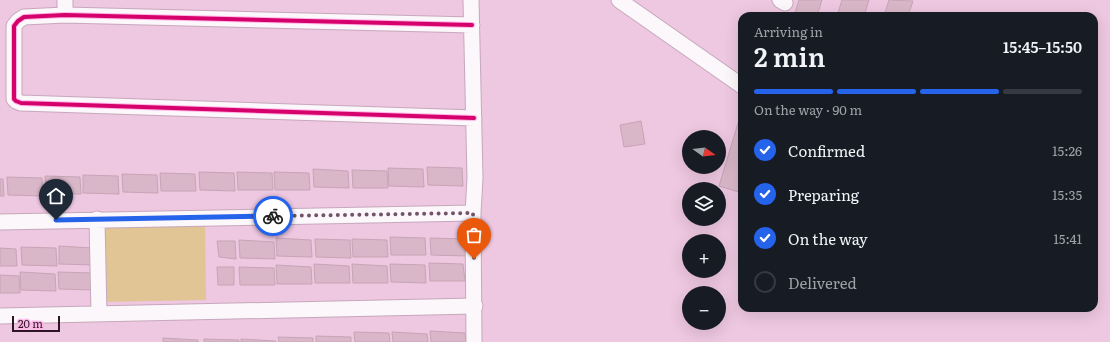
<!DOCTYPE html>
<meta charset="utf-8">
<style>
body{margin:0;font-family:Literata,serif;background:#242831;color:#f1f3f6;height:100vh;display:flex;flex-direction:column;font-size:15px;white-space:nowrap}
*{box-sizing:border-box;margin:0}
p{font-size:13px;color:#9ea1a6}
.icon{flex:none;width:22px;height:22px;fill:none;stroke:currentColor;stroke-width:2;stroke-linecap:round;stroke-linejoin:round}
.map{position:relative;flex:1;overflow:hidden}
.panel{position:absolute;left:738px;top:12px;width:360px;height:300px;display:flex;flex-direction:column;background:#171b24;border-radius:12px;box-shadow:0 4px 16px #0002}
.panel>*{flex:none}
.needle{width:26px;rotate:104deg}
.fabs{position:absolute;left:682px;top:130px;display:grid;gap:8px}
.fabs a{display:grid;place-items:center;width:44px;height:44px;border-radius:50%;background:#171b24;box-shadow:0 4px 16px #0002;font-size:20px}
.scale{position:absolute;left:12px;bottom:10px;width:48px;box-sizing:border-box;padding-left:4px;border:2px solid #2f1427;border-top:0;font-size:11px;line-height:14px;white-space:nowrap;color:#2f1427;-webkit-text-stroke:3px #ffb6e7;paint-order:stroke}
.pin{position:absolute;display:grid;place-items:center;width:34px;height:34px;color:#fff;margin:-41px -17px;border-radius:50% 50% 50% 0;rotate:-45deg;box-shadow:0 0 4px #0007}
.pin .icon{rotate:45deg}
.courier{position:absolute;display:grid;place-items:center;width:40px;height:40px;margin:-20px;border:3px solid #2563eb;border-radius:50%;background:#fff;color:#222;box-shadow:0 1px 5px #0007}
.overview em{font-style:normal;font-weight:600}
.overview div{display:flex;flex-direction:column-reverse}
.overview{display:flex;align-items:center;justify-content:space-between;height:68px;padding:0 16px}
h1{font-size:26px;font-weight:600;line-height:30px}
.bar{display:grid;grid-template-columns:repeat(4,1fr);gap:6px 4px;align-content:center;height:48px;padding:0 16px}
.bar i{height:5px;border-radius:3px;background:#363941}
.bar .on{background:#2563eb}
.bar p{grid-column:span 4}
ol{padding:0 16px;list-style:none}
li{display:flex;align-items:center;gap:12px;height:44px}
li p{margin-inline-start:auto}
li .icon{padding:4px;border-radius:50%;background:#2563eb;color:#fff;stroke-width:4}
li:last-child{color:#9ea1a6}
li i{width:22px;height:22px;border:2px solid #363941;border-radius:50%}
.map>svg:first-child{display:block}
.green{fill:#e1c595}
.building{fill:#d9b7c8;stroke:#c6a5b6}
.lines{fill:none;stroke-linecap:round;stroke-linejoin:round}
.street-casing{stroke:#c6a8bc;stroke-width:17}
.street{stroke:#fcf7fa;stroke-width:15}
.cycleway-casing{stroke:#ffb6e7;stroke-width:6}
.cycleway{stroke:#d6006c;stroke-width:4}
.done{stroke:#725368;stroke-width:4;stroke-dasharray:0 7.2}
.route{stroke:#2563eb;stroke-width:5}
</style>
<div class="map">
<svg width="1110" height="342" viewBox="0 0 1110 342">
<rect width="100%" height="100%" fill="#eec7e1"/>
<path class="green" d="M 205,222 L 206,300 L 103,302 L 101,224 Z"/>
<path class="building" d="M 799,0 L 822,0 L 817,16 L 794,16 Z
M 842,0 L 869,0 L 864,16 L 837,16 Z
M 889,0 L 913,1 L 908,16 L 884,16 Z
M 742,110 L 742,193 L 719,186 Z
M 641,121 L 645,144 L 624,147 L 620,125 Z
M 427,167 L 462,168 L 463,186 L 428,185 Z
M 388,168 L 423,169 L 424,187 L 389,186 Z
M 313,169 L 348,171 L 349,188 L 314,187 Z
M 352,170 L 387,171 L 388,188 L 353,188 Z
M 199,172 L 234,173 L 235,191 L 200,190 Z
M 237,172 L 272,173 L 273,190 L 238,190 Z
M 274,172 L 309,173 L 310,190 L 275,190 Z
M 160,173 L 195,174 L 196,191 L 161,191 Z
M 122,174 L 157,175 L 158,193 L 123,192 Z
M 83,175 L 118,176 L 119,194 L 83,193 Z
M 45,176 L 80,177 L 81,194 L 46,194 Z
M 7,177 L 42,178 L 43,196 L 8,195 Z
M 0,179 L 3,179 L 4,196 L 0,196 Z
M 390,237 L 425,238 L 426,255 L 391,255 Z
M 276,238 L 311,240 L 312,257 L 277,256 Z
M 430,238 L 465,239 L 466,256 L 431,255 Z
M 315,239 L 350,240 L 351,258 L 316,257 Z
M 352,239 L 387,240 L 388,257 L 353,257 Z
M 239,240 L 274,242 L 275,259 L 240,258 Z
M 217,241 L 235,241 L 236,259 L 219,257 Z
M 59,246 L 93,248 L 95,265 L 59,264 Z
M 21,247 L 56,248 L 57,266 L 22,265 Z
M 0,248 L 16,249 L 17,266 L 0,266 Z
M 429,263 L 463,264 L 465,281 L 430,281 Z
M 314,264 L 349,266 L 350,283 L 315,283 Z
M 352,264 L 387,266 L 388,283 L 353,283 Z
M 390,264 L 425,265 L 426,283 L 391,282 Z
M 276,265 L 311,267 L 312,284 L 277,284 Z
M 217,267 L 234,267 L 234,285 L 218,285 Z
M 239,267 L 274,268 L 275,285 L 240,285 Z
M 20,272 L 55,274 L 56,291 L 21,290 Z
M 58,272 L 94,273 L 94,290 L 59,289 Z
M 0,275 L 19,276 L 20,293 L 0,293 Z
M 430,331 L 465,333 L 466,342 L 431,342 Z
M 354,332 L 389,333 L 390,342 L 355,342 Z
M 392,332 L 427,334 L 428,342 L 393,342 Z
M 316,336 L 351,337 L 351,342 L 316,342 Z
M 278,337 L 313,338 L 313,342 L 279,342 Z
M 163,338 L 198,340 L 198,342 L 163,342 Z
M 204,339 L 239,340 L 239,342 L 204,342 Z
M 241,339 L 276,341 L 276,342 L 241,342 Z"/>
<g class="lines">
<g class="street-casing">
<path id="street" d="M 65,0 L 65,15
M 471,0 L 475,178 L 473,213 L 474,342
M 619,0 L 742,86
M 780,0 L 785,3
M 472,25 L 65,15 L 24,17 L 18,21 L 14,26 L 14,99 L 16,101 L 21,103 L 474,118
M 97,219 L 99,314
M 0,222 L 473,213
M 0,316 L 475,306"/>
</g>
<use href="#street" class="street"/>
<g class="cycleway-casing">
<path id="cycleway" d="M 472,25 L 65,15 L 24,17 L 18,21 L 14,26 L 14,99 L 16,101 L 21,103 L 474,118"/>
</g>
<use href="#cycleway" class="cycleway"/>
</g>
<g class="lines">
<path class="done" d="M 273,216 L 473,213 L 474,259"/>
<path class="route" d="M 56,220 L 273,216"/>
</g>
</svg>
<div class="fabs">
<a><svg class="needle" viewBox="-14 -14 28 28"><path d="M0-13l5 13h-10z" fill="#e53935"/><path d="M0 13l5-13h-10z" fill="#9ea1a6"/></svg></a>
<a><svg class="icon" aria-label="layers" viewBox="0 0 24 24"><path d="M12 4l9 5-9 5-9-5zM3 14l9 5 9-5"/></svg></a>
<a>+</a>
<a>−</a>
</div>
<div class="scale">20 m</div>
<div class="pin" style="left:474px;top:259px;background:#ea580c"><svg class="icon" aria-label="bag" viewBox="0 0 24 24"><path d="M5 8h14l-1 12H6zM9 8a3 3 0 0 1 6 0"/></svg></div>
<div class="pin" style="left:56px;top:220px;background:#1f2937"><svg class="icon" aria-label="home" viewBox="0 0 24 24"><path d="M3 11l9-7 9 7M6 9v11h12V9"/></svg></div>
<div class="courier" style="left:273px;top:216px"><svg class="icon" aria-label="bike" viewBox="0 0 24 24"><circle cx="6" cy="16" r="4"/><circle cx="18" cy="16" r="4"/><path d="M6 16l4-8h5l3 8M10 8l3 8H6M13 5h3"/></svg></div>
<section class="panel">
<div class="overview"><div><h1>2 min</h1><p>Arriving in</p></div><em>15:45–15:50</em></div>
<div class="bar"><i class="on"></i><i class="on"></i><i class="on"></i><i></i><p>On the way · 90 m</p></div>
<ol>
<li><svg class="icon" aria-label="check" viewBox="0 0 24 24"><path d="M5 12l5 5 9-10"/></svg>Confirmed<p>15:26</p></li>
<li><svg class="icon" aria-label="check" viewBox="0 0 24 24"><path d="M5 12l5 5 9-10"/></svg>Preparing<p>15:35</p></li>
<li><svg class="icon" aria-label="check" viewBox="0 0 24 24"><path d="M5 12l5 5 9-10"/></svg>On the way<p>15:41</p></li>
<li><i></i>Delivered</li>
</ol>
</section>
</div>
